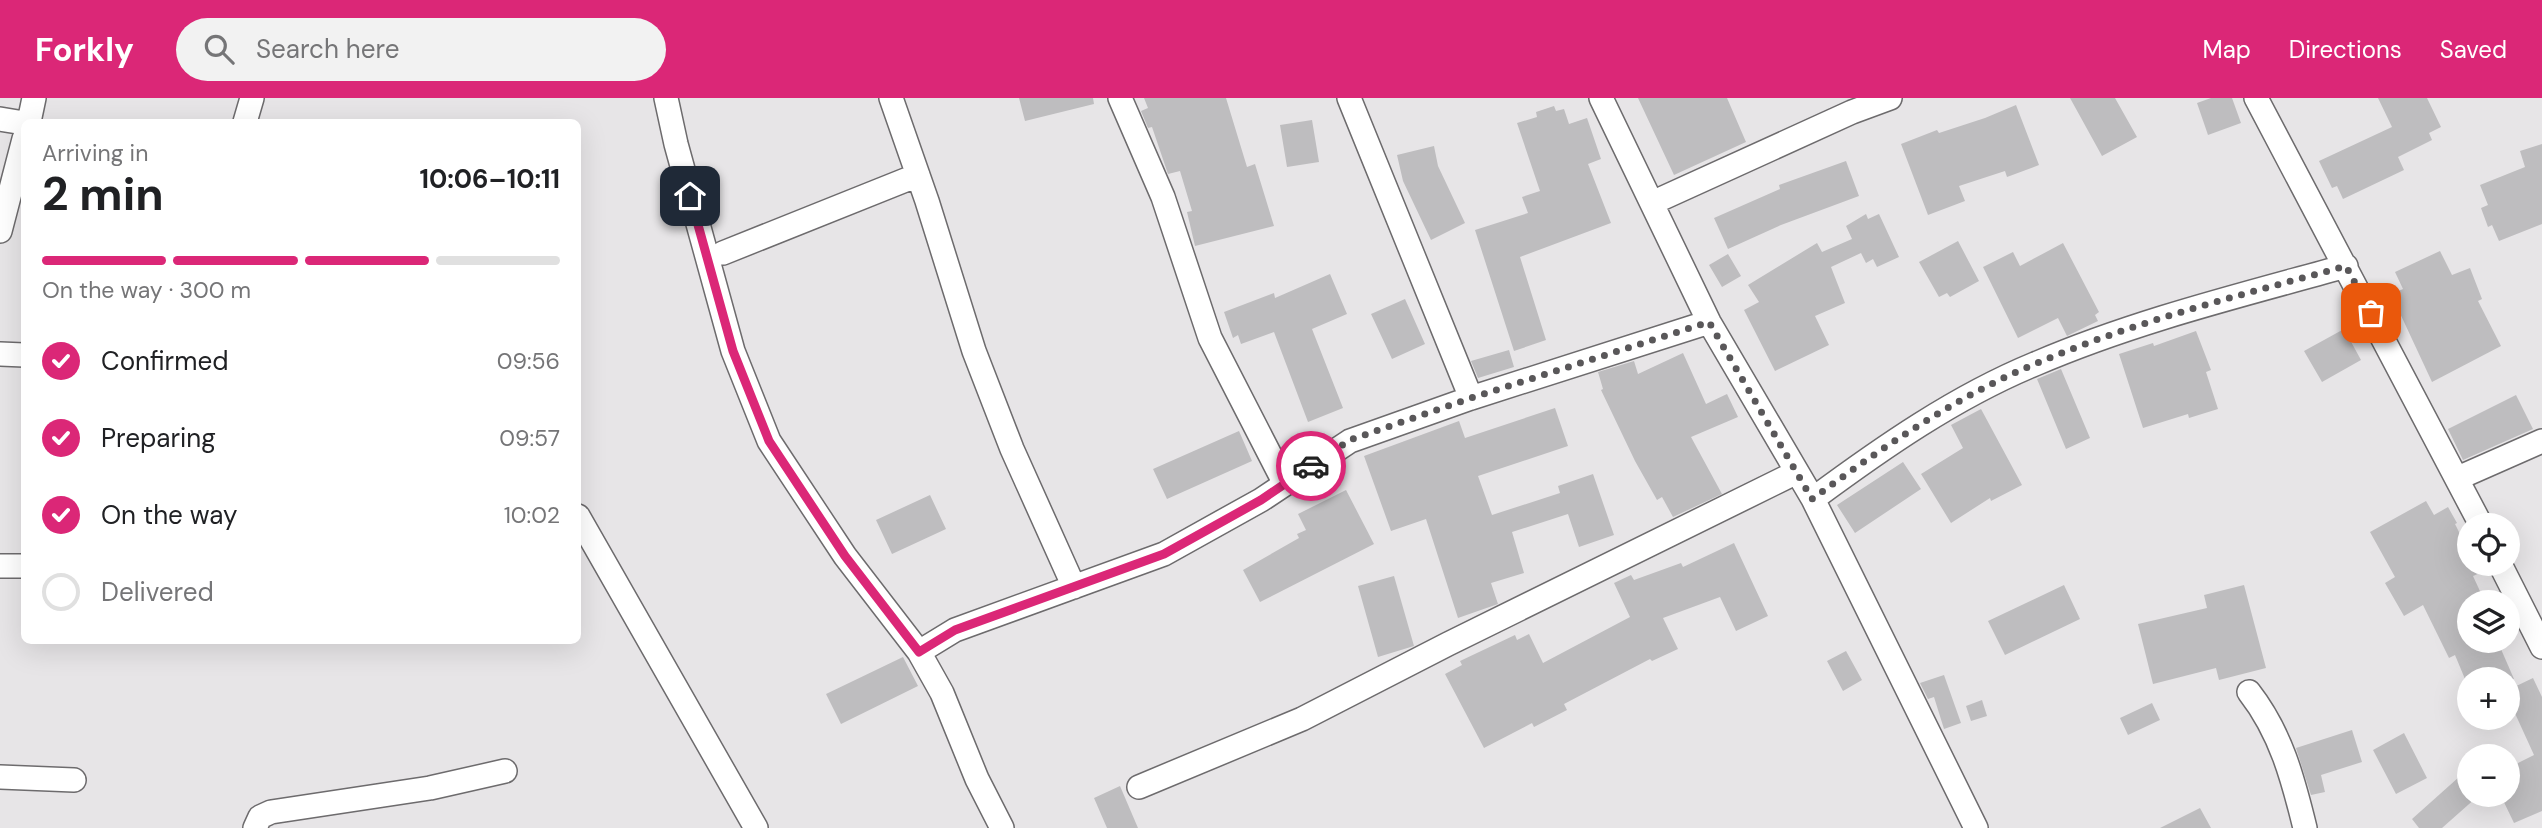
<!DOCTYPE html>
<meta charset="utf-8">
<style>
body{margin:0;font-family:"DM Sans",sans-serif;background:#f2f2f2;color:#202124;height:100vh;display:flex;flex-direction:column;font-size:26px;white-space:nowrap}
*{box-sizing:border-box;margin:0}
p{font-size:23px;color:#757577}
.icon{flex:none;width:38px;height:38px;fill:none;stroke:currentColor;stroke-width:2;stroke-linecap:round;stroke-linejoin:round}
.map{position:relative;flex:1;overflow:hidden}
.sheet{position:absolute;left:21px;top:21px;width:560px;height:525px;display:flex;flex-direction:column;background:#fff;border-radius:10px;box-shadow:0 7px 28px #0002}
.sheet>*{flex:none}
.controls{position:absolute;left:2457px;top:415px;display:grid;gap:14px}
.controls a{display:grid;place-items:center;width:63px;height:63px;border-radius:50%;background:#fff;box-shadow:0 7px 28px #0002;font-size:35px}
.pin{position:absolute;display:grid;place-items:center;width:60px;height:60px;color:#fff;margin:-30px;border-radius:14px;box-shadow:0 4px 10px #0006}
.courier{position:absolute;display:grid;place-items:center;width:70px;height:70px;margin:-35px;border:5px solid #db2777;border-radius:50%;background:#fff;color:#222;box-shadow:0 2px 9px #0007}
.headline em{font-style:normal;font-weight:700}
.headline div{display:flex;flex-direction:column-reverse}
.headline{display:flex;align-items:center;justify-content:space-between;height:119px;padding:0 21px}
h1{font-size:46px;font-weight:700;line-height:52px}
.bar{display:grid;grid-template-columns:repeat(4,1fr);gap:10px 7px;align-content:center;height:84px;padding:0 21px}
.bar i{height:9px;border-radius:5px;background:#e0e0e0}
.bar .selected{background:#db2777}
.bar p{grid-column:span 4}
ol{padding:0 21px;list-style:none}
li{display:flex;align-items:center;gap:21px;height:77px}
li p{margin-inline-start:auto}
li .icon{padding:7px;border-radius:50%;background:#db2777;color:#fff;stroke-width:4}
li:last-child{color:#757577}
li i{width:38px;height:38px;border:4px solid #e0e0e0;border-radius:50%}
header{display:flex;align-items:center;gap:42px;box-sizing:border-box;height:98px;padding:0 35px;background:#db2777;color:#fff}
header strong{font-size:33px}
nav{display:flex;gap:38px;margin-inline-start:auto;font-size:24px}
.search{width:490px;height:63px;background:#f2f2f2;display:flex;align-items:center;gap:18px;box-sizing:border-box;padding:0 24px;border-radius:38px;color:#757577;font-size:26px}
.map>svg:first-child{display:block}
.building{fill:#bebdbf}
.lines{fill:none;stroke-linecap:round;stroke-linejoin:round}
.minor-casing{stroke:#6d6b6d;stroke-width:26}
.minor{stroke:#fff;stroke-width:23}
.done{stroke:#595759;stroke-width:7;stroke-dasharray:0 12.6}
.route{stroke:#db2777;stroke-width:9}
</style>
<header>
<strong>Forkly</strong>
<div class="search"><svg class="icon" aria-label="search" viewBox="0 0 24 24"><circle cx="10" cy="10" r="6"/><path d="M15 15l6 6"/></svg>Search here</div>
<nav><a>Map</a><a>Directions</a><a>Saved</a></nav>
</header>
<div class="map">
<svg width="2542" height="730" viewBox="0 0 2542 730">
<rect width="100%" height="100%" fill="#e7e5e7"/>
<path class="building" d="M 1019,0 L 1093,0 L 1094,6 L 1025,23 Z
M 1144,0 L 1226,0 L 1247,69 L 1255,66 L 1274,128 L 1195,148 L 1187,114 L 1192,113 L 1180,73 L 1168,76 L 1152,29 L 1148,30 L 1141,13 L 1148,10 Z
M 1638,0 L 1727,0 L 1746,44 L 1674,77 Z
M 2070,0 L 2115,0 L 2137,39 L 2102,58 Z
M 2211,0 L 2232,0 L 2241,25 L 2208,37 L 2197,5 Z
M 2378,0 L 2427,0 L 2441,29 L 2429,35 L 2432,42 L 2398,59 L 2404,72 L 2343,101 L 2337,88 L 2332,90 L 2319,63 L 2392,29 Z
M 2016,7 L 2039,67 L 2007,79 L 2005,73 L 1959,88 L 1965,103 L 1928,117 L 1901,46 L 1937,32 L 1939,35 L 1985,20 Z
M 1554,8 L 1556,13 L 1564,11 L 1569,26 L 1587,20 L 1601,61 L 1588,66 L 1611,125 L 1520,159 L 1546,242 L 1514,253 L 1475,132 L 1528,115 L 1522,99 L 1540,93 L 1517,25 L 1537,19 L 1536,14 Z
M 1312,22 L 1319,64 L 1287,69 L 1280,27 Z
M 2542,46 L 2542,126 L 2499,143 L 2492,127 L 2488,129 L 2481,110 L 2488,107 L 2480,87 L 2525,69 L 2520,53 Z
M 1434,48 L 1438,68 L 1465,125 L 1431,142 L 1403,83 L 1397,57 Z
M 1846,63 L 1859,98 L 1781,127 L 1728,151 L 1714,120 L 1780,91 L 1779,87 Z
M 1866,116 L 1868,121 L 1879,116 L 1899,159 L 1877,169 L 1873,161 L 1866,165 L 1861,155 L 1831,169 L 1845,205 L 1815,218 L 1829,247 L 1775,273 L 1744,212 L 1759,204 L 1748,187 L 1817,145 L 1822,154 L 1852,141 L 1846,128 Z
M 1958,143 L 1979,183 L 1950,199 L 1947,195 L 1939,199 L 1919,164 Z
M 2063,145 L 2099,214 L 2095,217 L 2098,223 L 2067,238 L 2058,220 L 2018,240 L 1983,169 L 2013,154 L 2020,168 Z
M 2440,153 L 2452,177 L 2470,170 L 2482,201 L 2478,203 L 2501,248 L 2432,284 L 2391,196 L 2403,191 L 2395,174 Z
M 1728,156 L 1741,178 L 1722,189 L 1709,167 Z
M 1330,176 L 1347,216 L 1312,231 L 1343,310 L 1308,324 L 1274,234 L 1241,246 L 1238,237 L 1233,240 L 1224,214 L 1274,195 L 1275,200 Z
M 1405,201 L 1425,246 L 1392,261 L 1371,216 Z
M 2344,231 L 2361,262 L 2322,284 L 2304,253 Z
M 2196,233 L 2211,272 L 2206,274 L 2218,311 L 2189,320 L 2188,316 L 2143,330 L 2119,256 L 2153,245 L 2154,248 Z
M 1509,252 L 1514,269 L 1478,280 L 1471,263 Z
M 1683,255 L 1706,306 L 1727,296 L 1738,319 L 1691,339 L 1722,396 L 1673,419 L 1662,399 L 1657,402 L 1635,363 L 1601,292 L 1603,291 L 1598,274 L 1634,263 L 1638,276 Z
M 2061,271 L 2090,340 L 2066,351 L 2037,281 Z
M 2516,297 L 2533,331 L 2463,362 L 2448,331 Z
M 1555,310 L 1568,348 L 1478,378 L 1492,417 L 1560,395 L 1558,388 L 1593,376 L 1614,437 L 1579,449 L 1568,416 L 1512,434 L 1524,475 L 1491,485 L 1498,506 L 1458,520 L 1426,421 L 1391,433 L 1364,358 L 1459,323 L 1465,340 Z
M 1981,311 L 2022,387 L 1991,403 L 1990,400 L 1951,425 L 1921,376 L 1963,350 L 1951,327 Z
M 1239,333 L 1252,363 L 1167,401 L 1153,371 Z
M 1903,364 L 1921,391 L 1855,435 L 1837,407 Z
M 1346,392 L 1374,446 L 1260,504 L 1243,472 L 1299,440 L 1297,436 L 1306,432 L 1298,416 Z
M 930,397 L 946,431 L 892,456 L 876,422 Z
M 2426,403 L 2434,417 L 2448,409 L 2457,425 L 2455,426 L 2469,454 L 2469,466 L 2475,466 L 2480,475 L 2473,478 L 2485,504 L 2469,504 L 2469,542 L 2497,542 L 2514,581 L 2465,581 L 2455,557 L 2449,560 L 2423,507 L 2404,518 L 2385,485 L 2395,479 L 2370,434 Z
M 1734,445 L 1768,518 L 1736,533 L 1720,499 L 1663,520 L 1678,551 L 1652,563 L 1650,561 L 1564,606 L 1567,612 L 1534,629 L 1532,625 L 1484,650 L 1445,576 L 1462,567 L 1460,563 L 1515,537 L 1517,542 L 1529,536 L 1543,565 L 1630,519 L 1614,485 L 1631,477 L 1634,482 L 1681,465 L 1683,469 Z
M 1394,478 L 1414,548 L 1378,559 L 1358,488 Z
M 2064,487 L 2080,521 L 2005,557 L 1988,523 Z
M 2244,487 L 2266,570 L 2219,582 L 2216,570 L 2153,586 L 2138,526 L 2207,510 L 2204,497 Z
M 1846,553 L 1862,582 L 1843,593 L 1827,563 Z
M 903,559 L 918,588 L 841,626 L 826,596 Z
M 1944,577 L 1961,625 L 1944,631 L 1934,599 L 1928,601 L 1920,585 Z
M 2533,580 L 2542,599 L 2542,713 L 2514,725 L 2500,696 L 2508,696 L 2508,670 L 2534,657 L 2508,600 L 2508,592 Z
M 1982,602 L 1987,618 L 1971,623 L 1966,608 Z
M 2152,605 L 2160,622 L 2128,637 L 2120,620 Z
M 2352,632 L 2362,664 L 2321,677 L 2325,694 L 2311,697 L 2296,650 Z
M 2404,635 L 2427,680 L 2396,696 L 2373,652 Z
M 2459,679 L 2469,690 L 2469,696 L 2477,699 L 2442,730 L 2419,730 L 2412,721 Z
M 1120,688 L 1138,730 L 1107,730 L 1094,700 Z
M 2200,710 L 2211,730 L 2160,730 Z"/>
<g class="lines">
<g class="minor-casing">
<path id="minor" d="M 666,0 L 676,46 L 733,253 L 769,343 L 845,458 L 919,554
M 891,0 L 927,103 L 974,253 L 1012,351 L 1074,489
M 1120,0 L 1163,99 L 1210,240 L 1285,386
M 1349,0 L 1471,300
M 1601,0 L 1709,224 L 1813,401 L 1976,730
M 2256,0 L 2481,427
M 0,21 L 24,25
M 29,24 L 34,0
M 245,24 L 252,0
M 1652,105 L 1852,14 L 1890,0
M 0,133 L 24,41
M 723,155 L 918,77
M 0,256 L 24,257
M 2458,380 L 2542,343
M 1813,401 C 1882,350 1955,299 2035,266 C 2135,223 2242,197 2346,168
M 578,418 L 756,730
M 2500,466 L 2542,549
M 0,468 L 24,468
M 2249,594 C 2281,635 2293,681 2305,730
M 0,679 L 74,682
M 1139,689 L 1302,621 L 1448,546 L 1797,374
M 255,730 L 260,719 L 271,714 L 430,690 L 505,673
M 1002,730 L 977,681 L 942,595 L 919,554 L 955,532 L 1164,456 L 1261,402 L 1350,343 L 1471,300 L 1709,224"/>
</g>
<use href="#minor" class="minor"/>
</g>
<g class="lines">
<path class="done" d="M 1311,368 L 1350,342 L 1471,300 L 1709,224 L 1812,401 C 1882,350 1955,299 2035,266 C 2135,223 2242,197 2346,168 L 2371,215"/>
<path class="route" d="M 690,98 L 733,253 L 769,343 L 845,458 L 919,554 L 955,532 L 1164,456 L 1261,402 L 1311,368"/>
</g>
</svg>
<div class="controls">
<a><svg class="icon" aria-label="locate" viewBox="0 0 24 24"><circle cx="12" cy="12" r="6"/><path d="M12 2v4M12 18v4M2 12h4M18 12h4"/></svg></a>
<a><svg class="icon" aria-label="layers" viewBox="0 0 24 24"><path d="M12 4l9 5-9 5-9-5zM3 14l9 5 9-5"/></svg></a>
<a>+</a>
<a>−</a>
</div>
<div class="pin" style="left:2371px;top:215px;background:#ea580c"><svg class="icon" aria-label="bag" viewBox="0 0 24 24"><path d="M5 8h14l-1 12H6zM9 8a3 3 0 0 1 6 0"/></svg></div>
<div class="pin" style="left:690px;top:98px;background:#1f2937"><svg class="icon" aria-label="home" viewBox="0 0 24 24"><path d="M3 11l9-7 9 7M6 9v11h12V9"/></svg></div>
<div class="courier" style="left:1311px;top:368px"><svg class="icon" aria-label="car" viewBox="0 0 24 24"><path d="M5 17H2v-5l4-1 3-4h7l3 4 3 1v5h-3M9 17h6M6 11h13"/><circle cx="7" cy="17" r="2"/><circle cx="17" cy="17" r="2"/></svg></div>
<section class="sheet">
<div class="headline"><div><h1>2 min</h1><p>Arriving in</p></div><em>10:06–10:11</em></div>
<div class="bar"><i class="selected"></i><i class="selected"></i><i class="selected"></i><i></i><p>On the way · 300 m</p></div>
<ol>
<li><svg class="icon" aria-label="check" viewBox="0 0 24 24"><path d="M5 12l5 5 9-10"/></svg>Confirmed<p>09:56</p></li>
<li><svg class="icon" aria-label="check" viewBox="0 0 24 24"><path d="M5 12l5 5 9-10"/></svg>Preparing<p>09:57</p></li>
<li><svg class="icon" aria-label="check" viewBox="0 0 24 24"><path d="M5 12l5 5 9-10"/></svg>On the way<p>10:02</p></li>
<li><i></i>Delivered</li>
</ol>
</section>
</div>
